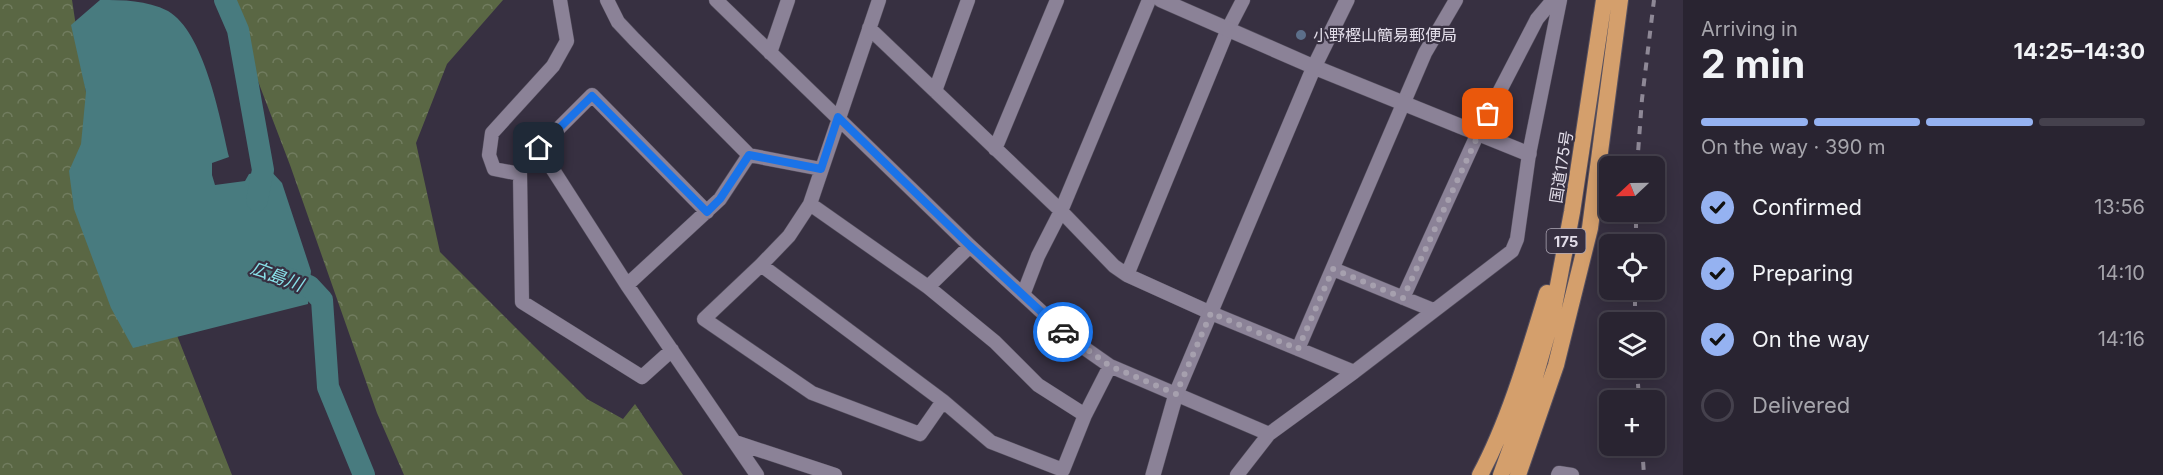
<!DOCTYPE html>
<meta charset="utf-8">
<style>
body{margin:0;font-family:Inter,"Noto Sans JP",sans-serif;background:#312c39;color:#f1f3f6;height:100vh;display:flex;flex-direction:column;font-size:22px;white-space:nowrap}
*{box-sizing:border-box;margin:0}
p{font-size:20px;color:#a5a4ab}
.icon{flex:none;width:33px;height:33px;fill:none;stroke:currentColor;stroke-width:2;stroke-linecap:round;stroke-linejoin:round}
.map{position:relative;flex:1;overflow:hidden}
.details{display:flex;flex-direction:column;background:#292431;width:480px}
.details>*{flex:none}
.needle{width:39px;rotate:248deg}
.tools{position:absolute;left:1599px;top:156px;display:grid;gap:12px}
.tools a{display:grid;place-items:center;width:66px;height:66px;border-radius:9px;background:#292431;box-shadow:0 3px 15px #0003,0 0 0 2px #45414d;font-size:30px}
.pin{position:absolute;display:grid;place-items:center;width:51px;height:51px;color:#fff;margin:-26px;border-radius:12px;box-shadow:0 3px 9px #0006}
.courier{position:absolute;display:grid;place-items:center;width:60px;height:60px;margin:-30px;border:4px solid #1a73e8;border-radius:50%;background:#fff;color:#222;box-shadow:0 2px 8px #0007}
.summary em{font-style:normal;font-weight:700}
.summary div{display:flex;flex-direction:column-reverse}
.summary{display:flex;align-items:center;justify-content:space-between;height:102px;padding:0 18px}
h1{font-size:39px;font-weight:700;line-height:45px}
.bar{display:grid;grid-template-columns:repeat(4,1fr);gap:9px 6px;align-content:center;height:72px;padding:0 18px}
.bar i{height:8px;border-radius:4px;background:#45414d}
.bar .current{background:#95b2f1}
.bar p{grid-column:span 4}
ol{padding:0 18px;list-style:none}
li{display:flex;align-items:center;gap:18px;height:66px}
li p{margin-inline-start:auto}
li .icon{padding:6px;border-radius:50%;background:#95b2f1;color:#111;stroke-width:4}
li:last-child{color:#a5a4ab}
li i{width:33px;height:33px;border:3px solid #45414d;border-radius:50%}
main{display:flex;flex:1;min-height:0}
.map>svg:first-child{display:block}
.forest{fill:url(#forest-crowns)}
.water{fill:#487b7f}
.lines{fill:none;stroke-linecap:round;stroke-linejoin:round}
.river{stroke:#487b7f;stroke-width:22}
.minor-casing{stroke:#554f5e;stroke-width:15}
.tertiary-casing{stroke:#554f5e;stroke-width:16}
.trunk-casing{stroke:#554f5e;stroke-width:18}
.minor{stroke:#8b8297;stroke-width:14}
.tertiary{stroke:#8b8297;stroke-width:15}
.trunk{stroke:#d49f6c;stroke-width:16}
.rail{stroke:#8e8896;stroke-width:4;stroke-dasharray:8 8;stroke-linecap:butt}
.done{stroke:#a6a0ae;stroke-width:6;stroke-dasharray:0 10.8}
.route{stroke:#1a73e8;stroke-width:8}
.service-dot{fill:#5c6f8a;stroke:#373041;stroke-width:2}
.labels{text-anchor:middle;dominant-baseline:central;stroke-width:4.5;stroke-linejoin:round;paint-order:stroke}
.shield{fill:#373041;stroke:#aea8b6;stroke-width:1.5}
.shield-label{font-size:15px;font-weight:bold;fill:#e1dce8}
.poi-label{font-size:16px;fill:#e1dce8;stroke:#373041;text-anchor:start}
.street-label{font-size:16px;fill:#e1dce8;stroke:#373041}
.water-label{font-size:18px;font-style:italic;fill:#89e1e9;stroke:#373041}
</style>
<main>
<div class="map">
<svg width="1683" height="475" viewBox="0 0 1683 475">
<defs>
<pattern id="forest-crowns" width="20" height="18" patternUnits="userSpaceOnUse" patternTransform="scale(1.5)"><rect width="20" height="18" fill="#5a6744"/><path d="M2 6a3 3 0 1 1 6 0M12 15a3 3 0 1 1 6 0" fill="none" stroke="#717c5f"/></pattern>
</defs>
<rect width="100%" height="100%" fill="#373041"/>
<path class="forest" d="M 0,0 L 72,0 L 89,112 L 232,475 L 0,475 Z
M 227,0 L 503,0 L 447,64 L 416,143 L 440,252 L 587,399 L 623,419 L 635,404 L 683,475 L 404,475 L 377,413 L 290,165 Z"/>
<path class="water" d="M 100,0 C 124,0 146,0 168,11 C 204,32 220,117 229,157 L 212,163 L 212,175 L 215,185 L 245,181 L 249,174 L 269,169 L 282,183 L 311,271 L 308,304 L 133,348 L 111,308 L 74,209 L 69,171 L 81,144 L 86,92 L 71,25 Z"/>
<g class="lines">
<path class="river" d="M 225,0 L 238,30 L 263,170 L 257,200
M 281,276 L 309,286 L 322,300 L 328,387 L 364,475"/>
<g class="minor-casing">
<path id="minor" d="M 560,0 L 567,41 L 553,66 L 492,133 L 489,155 L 494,169 L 520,174 L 522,302 L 642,377 L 672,350
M 607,0 L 618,22 L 634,39 L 749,155 L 720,199 L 627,285
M 716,0 L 970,246 L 1070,338 L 1110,366 L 1269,434
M 879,0 L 810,204 L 789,236 L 761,265 L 943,401 L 991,442 L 1063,470 L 1085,415
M 869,28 L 1061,211 L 1114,266 L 1127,275 L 1211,313 L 1354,372
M 770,53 L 788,0
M 935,91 L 968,0
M 995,149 L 1057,0
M 749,155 L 821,169
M 810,204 L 928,287 L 995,342 L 1038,385 L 1085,415 L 1110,366
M 707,212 L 592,95 L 539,148 L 627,285 L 757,475
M 761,265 L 704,319 L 812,393 L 920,434 L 943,401
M 1333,269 L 1433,310
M 1127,275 L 1228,29 L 1243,0
M 928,287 L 970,246
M 1023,295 L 1038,256 L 1061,211 L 1149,0
M 1403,298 L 1478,133 L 1537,19 L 1553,0
M 1298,349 L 1425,53 L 1456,0
M 735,442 L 835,475
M 1237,475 L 1269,434 L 1354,372 L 1512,251 L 1517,239 L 1529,154 L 1560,0
M 1558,475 L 1559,473 L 1572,475"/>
</g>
<g class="tertiary-casing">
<path id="tertiary" d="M 1161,0 L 1314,67 L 1529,154
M 1153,475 L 1176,394 L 1314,67 L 1347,0"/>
</g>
<g class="trunk-casing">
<path id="trunk" d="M 1480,475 C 1509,421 1529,352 1547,293
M 1501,475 L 1529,398 L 1552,317 L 1572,212 L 1604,0
M 1518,475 L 1556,365 L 1590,228 L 1620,0"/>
</g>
<use href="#minor" class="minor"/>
<use href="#tertiary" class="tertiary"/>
<use href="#trunk" class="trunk"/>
<path class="rail" d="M 1637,166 L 1642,99 L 1654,0
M 1636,244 L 1636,212
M 1635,322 L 1635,290
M 1637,368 L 1639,400
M 1642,446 L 1644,475"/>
</g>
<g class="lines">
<path class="done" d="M 1063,332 L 1110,366 L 1176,394 L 1211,313 L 1298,349 L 1333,269 L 1403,298 L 1488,114"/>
<path class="route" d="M 539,148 L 592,96 L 707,212 L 720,199 L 749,155 L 821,169 L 838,117 L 970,246 L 1063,332"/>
</g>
<circle class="service-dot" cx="1301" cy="35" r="6"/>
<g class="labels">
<rect class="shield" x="1546.5" y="229" width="39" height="24" rx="4.5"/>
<g class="shield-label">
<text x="1566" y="241">175</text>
</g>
<g class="poi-label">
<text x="1313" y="35">小野樫山簡易郵便局</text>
</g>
<g class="street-label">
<text transform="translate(1561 167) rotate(-81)">国道175号</text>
</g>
<g class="water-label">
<text transform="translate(277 276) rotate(20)">広島川</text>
</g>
</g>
</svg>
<div class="tools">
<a><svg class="needle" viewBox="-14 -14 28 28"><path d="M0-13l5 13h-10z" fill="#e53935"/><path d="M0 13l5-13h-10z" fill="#a5a4ab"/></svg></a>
<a><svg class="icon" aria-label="locate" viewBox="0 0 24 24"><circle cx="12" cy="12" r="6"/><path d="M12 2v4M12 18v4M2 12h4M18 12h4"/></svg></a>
<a><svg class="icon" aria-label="layers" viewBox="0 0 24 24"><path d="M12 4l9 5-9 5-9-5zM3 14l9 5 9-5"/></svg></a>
<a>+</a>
</div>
<div class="pin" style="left:1488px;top:114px;background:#ea580c"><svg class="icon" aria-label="bag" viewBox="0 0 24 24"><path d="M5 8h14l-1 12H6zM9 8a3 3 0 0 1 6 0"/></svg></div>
<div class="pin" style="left:539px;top:148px;background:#1f2937"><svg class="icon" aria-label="home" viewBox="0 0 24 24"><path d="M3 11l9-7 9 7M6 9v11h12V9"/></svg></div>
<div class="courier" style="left:1063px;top:332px"><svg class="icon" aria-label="car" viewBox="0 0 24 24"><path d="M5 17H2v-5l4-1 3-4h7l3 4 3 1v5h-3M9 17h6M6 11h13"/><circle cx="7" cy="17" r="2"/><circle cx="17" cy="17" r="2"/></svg></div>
</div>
<section class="details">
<div class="summary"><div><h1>2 min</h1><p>Arriving in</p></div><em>14:25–14:30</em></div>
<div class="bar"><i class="current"></i><i class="current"></i><i class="current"></i><i></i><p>On the way · 390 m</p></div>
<ol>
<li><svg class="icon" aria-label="check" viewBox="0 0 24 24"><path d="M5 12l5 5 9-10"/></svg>Confirmed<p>13:56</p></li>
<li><svg class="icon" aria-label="check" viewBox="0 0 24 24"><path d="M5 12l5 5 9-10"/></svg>Preparing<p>14:10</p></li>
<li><svg class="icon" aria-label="check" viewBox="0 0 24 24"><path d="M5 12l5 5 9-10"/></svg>On the way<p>14:16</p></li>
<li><i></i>Delivered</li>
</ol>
</section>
</main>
